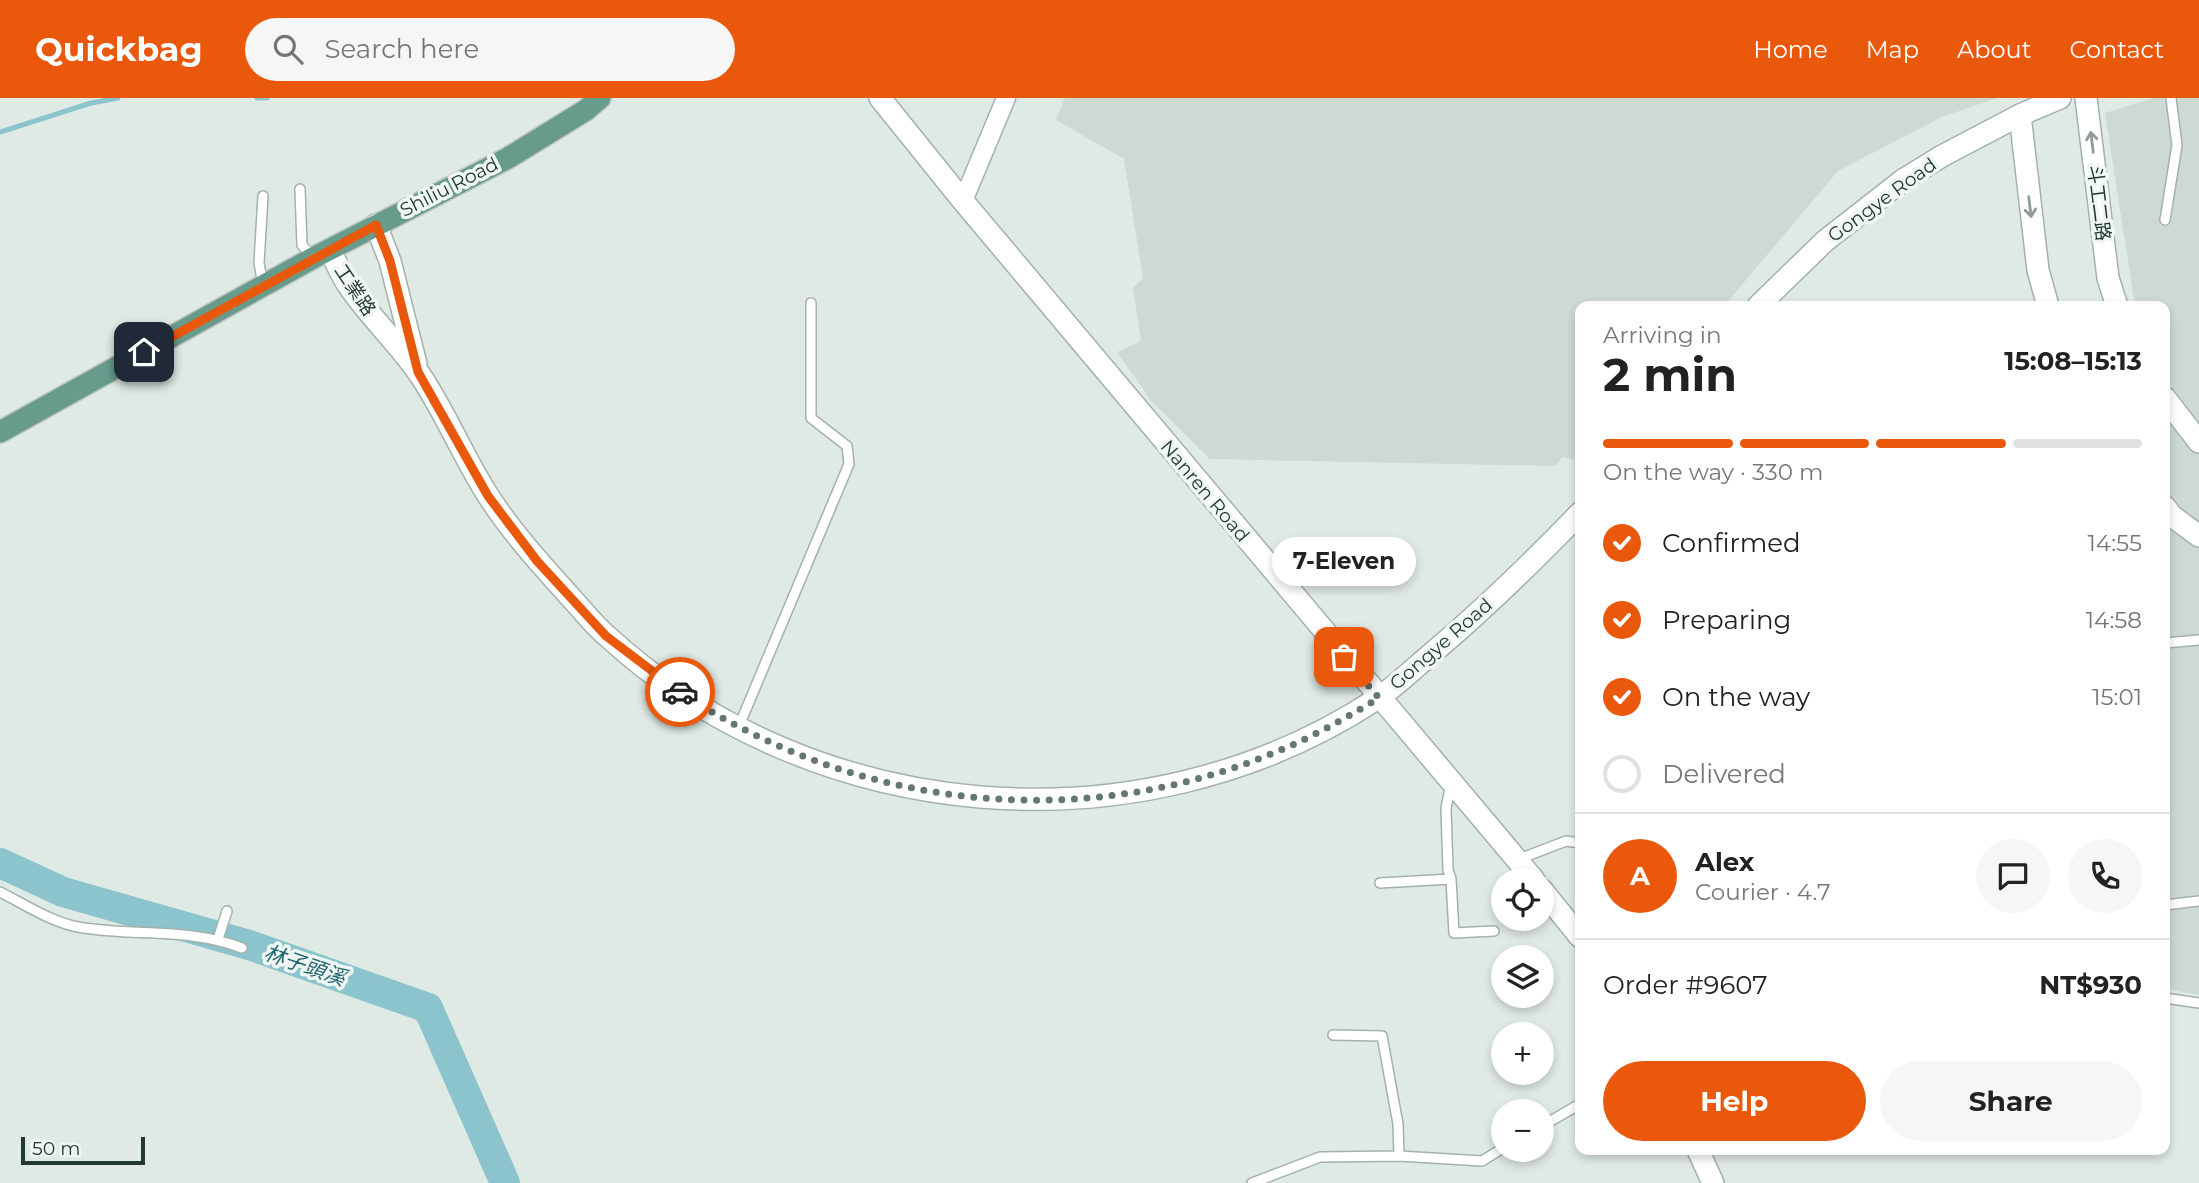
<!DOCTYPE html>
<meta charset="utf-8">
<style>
body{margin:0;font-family:Montserrat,"Noto Sans TC",sans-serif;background:#f6f6f6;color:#222;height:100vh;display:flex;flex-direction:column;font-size:26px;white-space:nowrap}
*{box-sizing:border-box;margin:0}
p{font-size:23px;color:#767676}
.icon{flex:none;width:38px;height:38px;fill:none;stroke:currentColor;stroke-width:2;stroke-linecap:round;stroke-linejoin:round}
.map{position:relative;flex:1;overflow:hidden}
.sheet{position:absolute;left:1575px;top:203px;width:595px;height:854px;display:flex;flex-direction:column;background:#fff;border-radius:14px;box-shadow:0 4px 10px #0003}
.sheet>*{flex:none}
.fabs{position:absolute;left:1491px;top:770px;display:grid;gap:14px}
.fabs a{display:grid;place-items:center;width:63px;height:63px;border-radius:50%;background:#fff;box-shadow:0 4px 10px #0003;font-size:35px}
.scale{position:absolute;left:21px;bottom:18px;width:124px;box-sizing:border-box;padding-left:7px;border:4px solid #223932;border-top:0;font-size:19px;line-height:24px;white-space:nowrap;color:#223932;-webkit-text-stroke:5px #f0f7f3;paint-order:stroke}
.pin{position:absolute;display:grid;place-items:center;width:60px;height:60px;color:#fff;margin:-30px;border-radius:14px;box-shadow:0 4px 10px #0006}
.courier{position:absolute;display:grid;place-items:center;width:70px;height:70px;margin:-35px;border:5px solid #ea580c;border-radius:50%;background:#fff;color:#222;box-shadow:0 2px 9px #0007}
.bubble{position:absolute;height:49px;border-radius:24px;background:#fff;box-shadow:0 4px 10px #0003;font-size:23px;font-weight:700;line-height:49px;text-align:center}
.headline em{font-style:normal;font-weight:700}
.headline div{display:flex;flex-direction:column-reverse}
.headline{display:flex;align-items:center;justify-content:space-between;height:119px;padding:0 28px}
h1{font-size:46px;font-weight:700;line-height:52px}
.bar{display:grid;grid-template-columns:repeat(4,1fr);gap:10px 7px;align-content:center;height:84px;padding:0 28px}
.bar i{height:9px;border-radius:5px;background:#e0e0e0}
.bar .active{background:#ea580c}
.bar p{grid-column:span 4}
.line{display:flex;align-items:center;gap:18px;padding:0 28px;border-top:2px solid #e0e0e0}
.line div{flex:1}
.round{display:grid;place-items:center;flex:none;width:74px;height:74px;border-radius:37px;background:#f6f6f6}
ol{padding:0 28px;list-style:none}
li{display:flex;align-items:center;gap:21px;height:77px}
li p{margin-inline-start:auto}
li .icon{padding:7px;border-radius:50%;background:#ea580c;color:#fff;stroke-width:4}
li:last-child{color:#767676}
li i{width:38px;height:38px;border:4px solid #e0e0e0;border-radius:50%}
.primary-button{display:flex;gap:14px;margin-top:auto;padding:14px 28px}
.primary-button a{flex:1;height:80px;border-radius:42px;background:#ea580c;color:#fff;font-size:28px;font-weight:700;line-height:80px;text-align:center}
.primary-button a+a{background:#f6f6f6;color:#222}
header{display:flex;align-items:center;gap:42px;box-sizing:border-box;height:98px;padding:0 35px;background:#ea580c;color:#fff}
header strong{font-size:33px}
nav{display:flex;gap:38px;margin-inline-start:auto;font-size:24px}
.search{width:490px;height:63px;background:#f6f6f6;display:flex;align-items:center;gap:18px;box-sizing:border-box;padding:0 24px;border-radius:38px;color:#767676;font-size:26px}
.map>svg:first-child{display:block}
.built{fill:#ced9d4}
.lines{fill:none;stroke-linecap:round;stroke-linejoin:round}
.stream{stroke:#8bc4cc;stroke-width:5}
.river{stroke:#8bc4cc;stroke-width:30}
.service-casing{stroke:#a3b1ac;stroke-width:12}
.minor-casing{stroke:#a3b1ac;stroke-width:21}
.tertiary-casing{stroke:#a3b1ac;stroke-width:24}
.primary-casing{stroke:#bdc4c2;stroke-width:24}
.service{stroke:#fff;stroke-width:9}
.minor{stroke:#fff;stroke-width:18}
.tertiary{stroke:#fff;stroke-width:21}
.primary{stroke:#679c8d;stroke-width:21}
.oneway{stroke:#909c98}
.done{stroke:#647771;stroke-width:7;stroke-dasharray:0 12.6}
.route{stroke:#ea580c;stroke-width:9}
.labels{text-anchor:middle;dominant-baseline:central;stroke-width:7;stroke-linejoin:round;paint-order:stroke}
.street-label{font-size:19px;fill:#223932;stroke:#f0f7f3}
.water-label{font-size:21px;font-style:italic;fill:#206670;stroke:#f0f7f3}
</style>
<header>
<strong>Quickbag</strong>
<div class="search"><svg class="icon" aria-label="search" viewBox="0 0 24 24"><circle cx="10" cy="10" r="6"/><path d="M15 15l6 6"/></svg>Search here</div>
<nav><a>Home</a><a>Map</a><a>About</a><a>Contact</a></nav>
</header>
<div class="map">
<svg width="2199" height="1085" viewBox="0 0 2199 1085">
<rect width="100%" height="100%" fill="#e0eae5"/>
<path class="built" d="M 1065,0 L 1997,0 L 1942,19 L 1838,73 L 1724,208 L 1580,208 L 1580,364 L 1563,359 L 1555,368 L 1210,361 L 1152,304 L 1117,254 L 1141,243 L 1133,190 L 1143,180 L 1124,61 L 1056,22 Z
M 2153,0 L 2199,0 L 2199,897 L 2165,891 L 2165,208 L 2135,208 L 2105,15 Z"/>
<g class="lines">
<path class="stream" d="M 257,0 L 267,0
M 0,34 L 91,5 L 118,0"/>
<path class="river" d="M 0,765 L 63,794 L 249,847 L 428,910 L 505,1085"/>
<g class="service-casing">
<path id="service" d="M 300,91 L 302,147 L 312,159
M 2165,122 L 2177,47 L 2171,0
M 263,187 L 259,165 L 263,98
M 2165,545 L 2199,542
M 739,628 L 849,366 L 847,348 L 811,320 L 811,205
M 1451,686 L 1446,710 L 1448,772 L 1451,781 L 1454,835 L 1494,833
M 1519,761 L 1566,743 L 1580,745
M 1380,785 L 1451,781
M 0,794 C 24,806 51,824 78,829 C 134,839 187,829 242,850
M 2165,807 L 2199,803
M 218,841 L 227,813
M 2165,900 L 2199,905
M 1333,937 L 1382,938 L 1398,1026 L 1399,1058
M 1542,1028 L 1580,1006
M 1252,1085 L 1320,1059 L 1399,1058 L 1482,1063 L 1503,1050"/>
</g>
<g class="minor-casing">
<path id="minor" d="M 963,103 L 1006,0"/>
</g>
<g class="tertiary-casing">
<path id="tertiary" d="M 880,0 L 963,103 L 1534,782
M 2086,0 L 2108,180 L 2117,208
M 2020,17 L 2038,172 L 2048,208
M 376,127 L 390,163 L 416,266
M 330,152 C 336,164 341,177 348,187 C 369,218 397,244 418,274 C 445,313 463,359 489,399 C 513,436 544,470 574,503 C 585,515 595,528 607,538 C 814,728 1139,756 1375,602 C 1394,590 1412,572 1430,557 C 1483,512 1532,465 1580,415
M 1758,208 L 1825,143 L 1903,82 L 1942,58 L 2020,17 L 2060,0
M 2165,300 L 2199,344
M 2165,409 L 2172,418 L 2199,438
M 1542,792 L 1580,839
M 1698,1052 L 1713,1085"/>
</g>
<g class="primary-casing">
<path id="primary" d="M 0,334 L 313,160 L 508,60 L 586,12 L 600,0"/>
</g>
<use href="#service" class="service"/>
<use href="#minor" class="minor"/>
<use href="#tertiary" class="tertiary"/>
<use href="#primary" class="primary"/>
</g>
<defs><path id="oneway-shaft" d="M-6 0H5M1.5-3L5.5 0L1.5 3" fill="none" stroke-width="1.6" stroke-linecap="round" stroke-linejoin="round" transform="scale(1.75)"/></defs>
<g class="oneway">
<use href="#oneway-shaft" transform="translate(2092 44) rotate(-97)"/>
<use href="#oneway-shaft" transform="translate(2030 109) rotate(83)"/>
</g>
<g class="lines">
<path class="done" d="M 680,594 C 855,710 1075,736 1271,656 C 1309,641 1344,621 1379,600 L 1344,559"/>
<path class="route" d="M 144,254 L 376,127 L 390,163 L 418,274 L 488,398 L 537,463 L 606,538 L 680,594"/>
</g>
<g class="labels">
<g class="street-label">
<text transform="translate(449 89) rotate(-27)">Shiliu Road</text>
<text transform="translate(1882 102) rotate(-36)">Gongye Road</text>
<text transform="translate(2099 105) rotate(83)">斗工二路</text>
<text transform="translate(355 192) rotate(56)">工業路</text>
<text transform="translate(1205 393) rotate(50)">Nanren Road</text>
<text transform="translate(1441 546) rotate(-41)">Gongye Road</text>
</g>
<g class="water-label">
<text transform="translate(305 867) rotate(19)">林子頭溪</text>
</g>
</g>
</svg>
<div class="fabs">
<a><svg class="icon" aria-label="locate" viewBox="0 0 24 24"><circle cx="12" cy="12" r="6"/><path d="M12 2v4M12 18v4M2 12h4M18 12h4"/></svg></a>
<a><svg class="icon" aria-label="layers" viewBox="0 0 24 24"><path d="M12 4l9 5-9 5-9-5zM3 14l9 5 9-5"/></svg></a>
<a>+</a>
<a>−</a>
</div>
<div class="scale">50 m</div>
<div class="pin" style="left:1344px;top:559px;background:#ea580c"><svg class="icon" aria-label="bag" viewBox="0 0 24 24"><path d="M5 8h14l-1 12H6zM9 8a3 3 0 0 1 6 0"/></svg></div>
<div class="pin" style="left:144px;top:254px;background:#1f2937"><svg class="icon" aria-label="home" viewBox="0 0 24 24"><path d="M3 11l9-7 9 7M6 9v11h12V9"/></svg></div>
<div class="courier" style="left:680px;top:594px"><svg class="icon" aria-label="car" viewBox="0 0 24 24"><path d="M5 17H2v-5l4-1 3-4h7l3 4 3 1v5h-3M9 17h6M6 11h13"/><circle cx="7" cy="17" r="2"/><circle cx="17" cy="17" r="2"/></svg></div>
<div class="bubble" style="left:1272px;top:439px;width:144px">7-Eleven</div>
<section class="sheet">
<div class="headline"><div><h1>2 min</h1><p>Arriving in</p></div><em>15:08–15:13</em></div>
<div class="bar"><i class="active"></i><i class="active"></i><i class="active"></i><i></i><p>On the way · 330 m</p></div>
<ol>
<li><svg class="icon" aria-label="check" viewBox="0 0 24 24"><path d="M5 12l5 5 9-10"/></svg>Confirmed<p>14:55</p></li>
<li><svg class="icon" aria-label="check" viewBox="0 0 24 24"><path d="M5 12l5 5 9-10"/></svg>Preparing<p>14:58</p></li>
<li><svg class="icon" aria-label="check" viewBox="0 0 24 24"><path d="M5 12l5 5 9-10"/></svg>On the way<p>15:01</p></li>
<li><i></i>Delivered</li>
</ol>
<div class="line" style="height:126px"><b class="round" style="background:#ea580c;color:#fff">A</b><div><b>Alex</b><p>Courier · 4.7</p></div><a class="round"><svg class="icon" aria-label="chat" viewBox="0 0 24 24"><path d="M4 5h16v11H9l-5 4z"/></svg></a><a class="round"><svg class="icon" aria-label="phone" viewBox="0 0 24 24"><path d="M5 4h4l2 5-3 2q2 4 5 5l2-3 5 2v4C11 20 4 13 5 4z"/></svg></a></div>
<div class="line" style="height:91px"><div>Order #9607</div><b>NT$930</b></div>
<div class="primary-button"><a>Help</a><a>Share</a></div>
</section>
</div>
